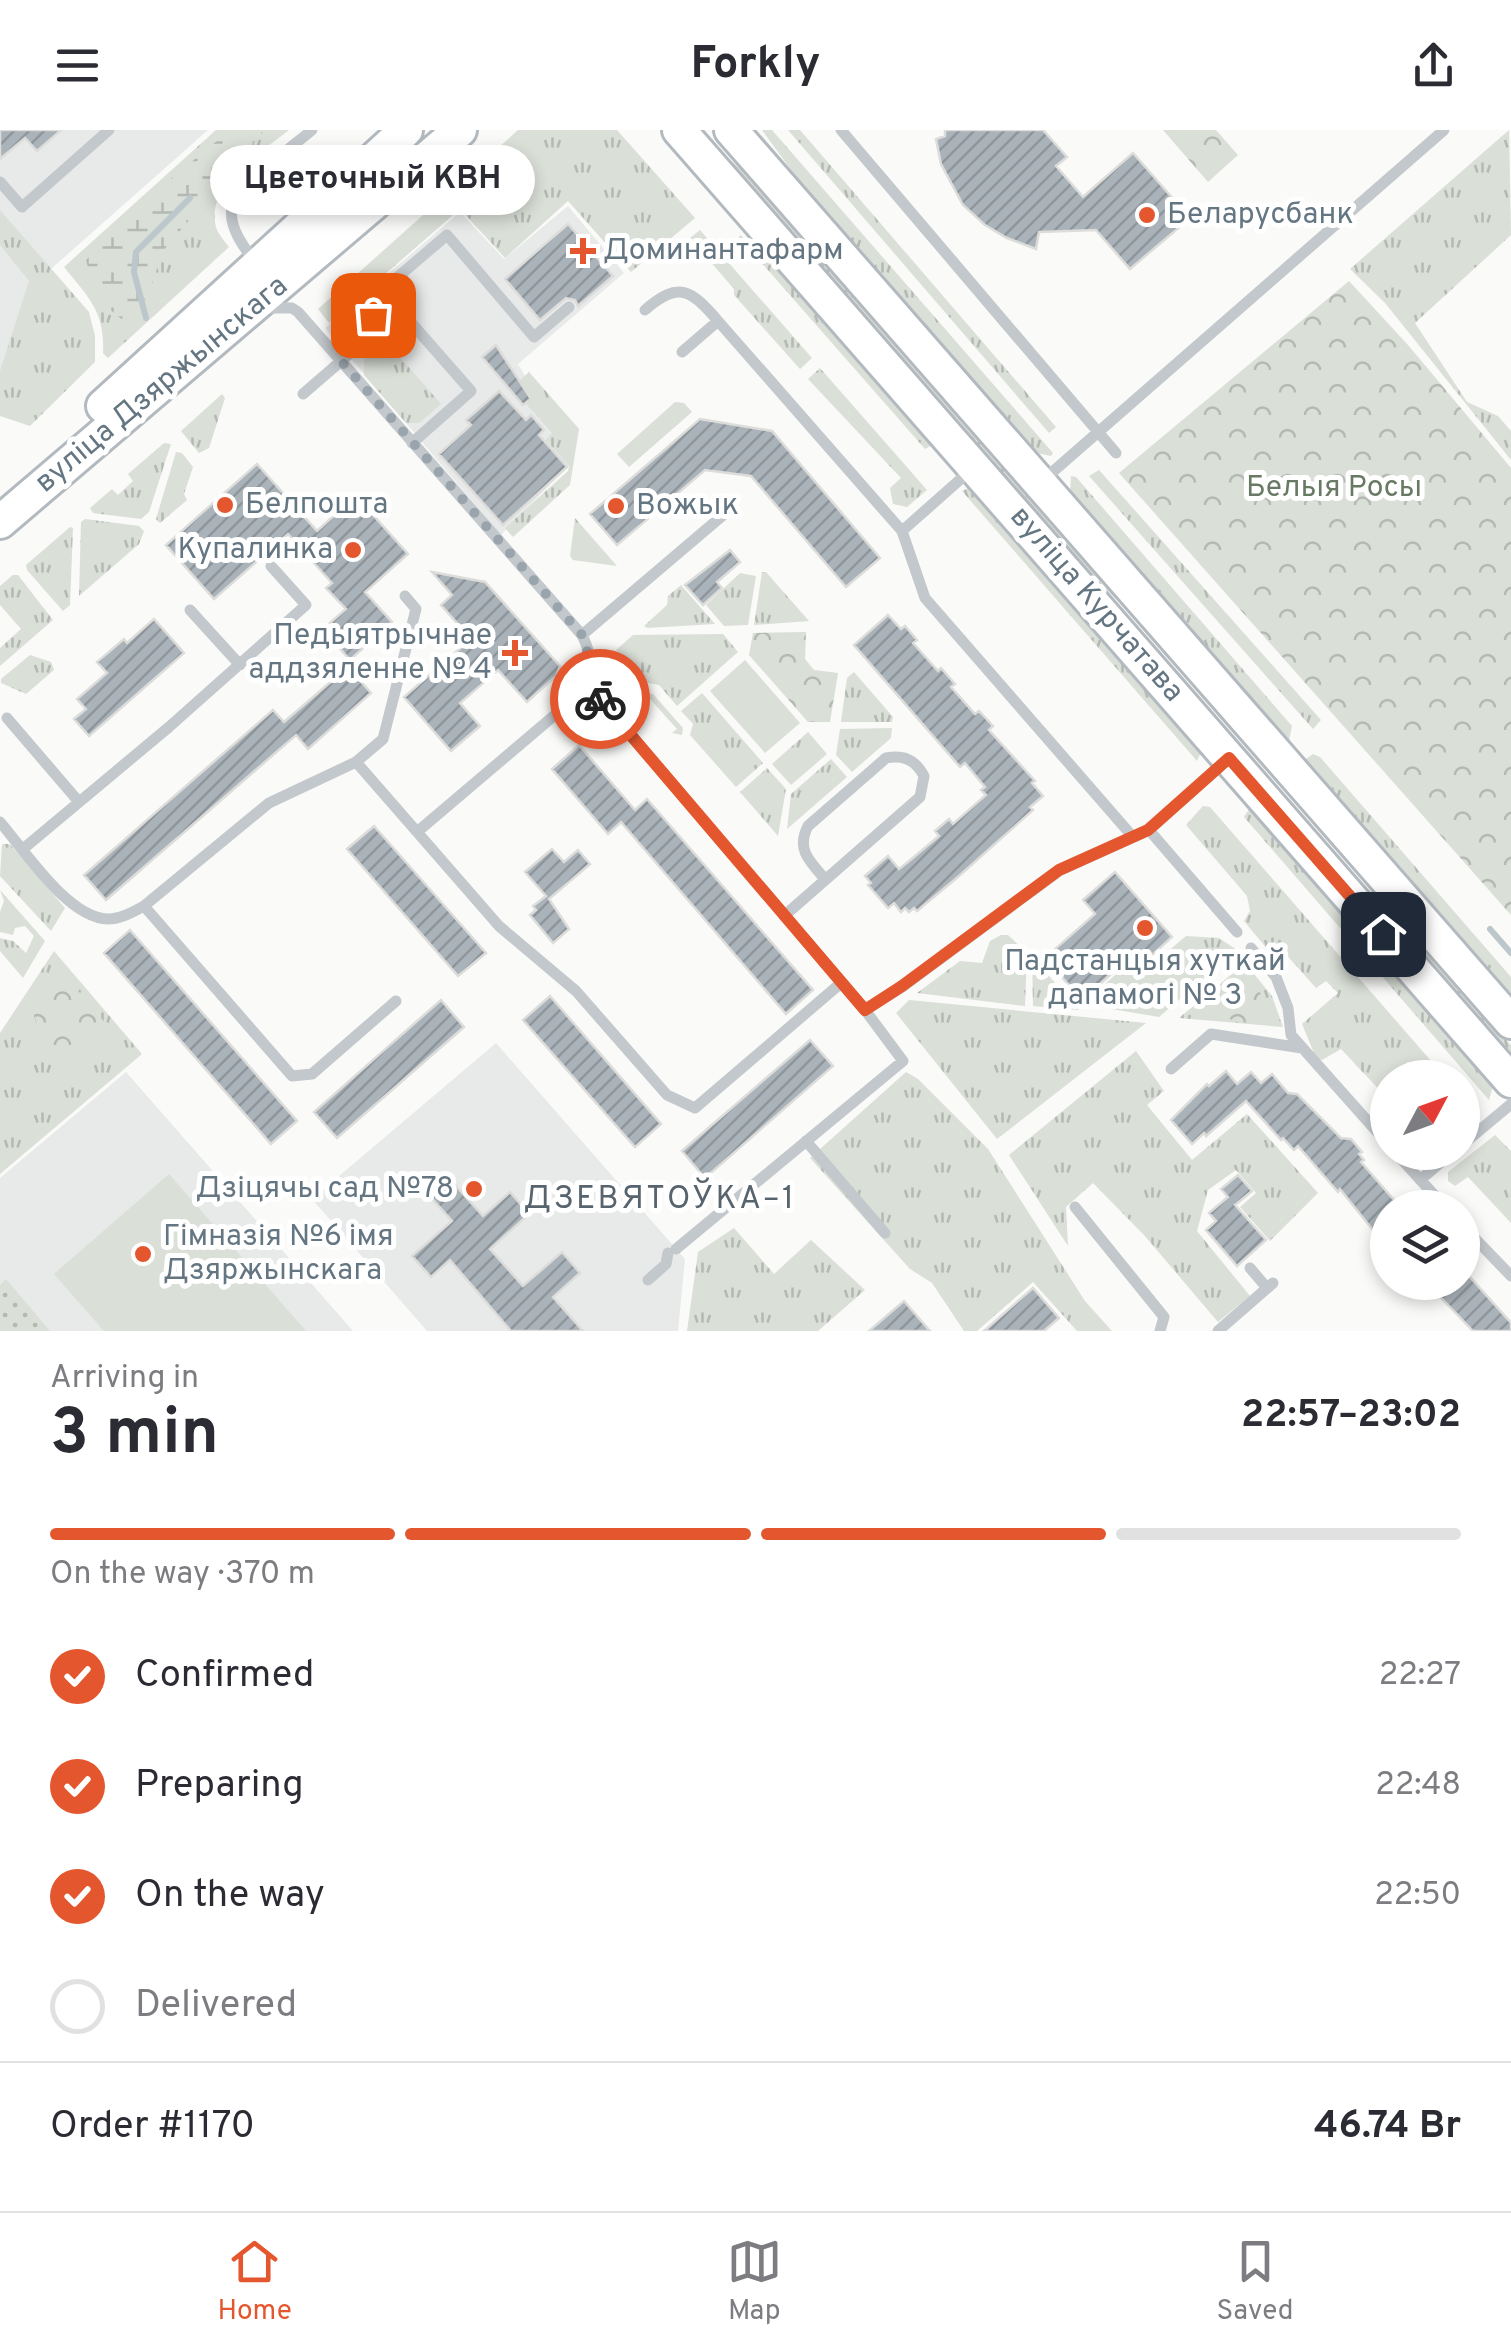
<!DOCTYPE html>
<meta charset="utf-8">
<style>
body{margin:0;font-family:Overpass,sans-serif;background:#f7f7f7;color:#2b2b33;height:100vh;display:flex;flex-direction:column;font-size:38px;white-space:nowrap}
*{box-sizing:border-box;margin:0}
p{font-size:32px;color:#7c7c81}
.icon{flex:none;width:55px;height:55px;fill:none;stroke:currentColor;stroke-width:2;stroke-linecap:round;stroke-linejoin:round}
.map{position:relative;height:1201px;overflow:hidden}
.sheet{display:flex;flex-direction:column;background:#fff;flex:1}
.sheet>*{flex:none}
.needle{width:65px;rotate:49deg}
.controls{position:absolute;left:1370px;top:930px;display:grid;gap:20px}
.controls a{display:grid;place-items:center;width:110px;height:110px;border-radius:50%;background:#fff;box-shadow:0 5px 15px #0003;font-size:50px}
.pin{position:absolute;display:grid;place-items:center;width:85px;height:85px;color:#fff;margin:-42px;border-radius:20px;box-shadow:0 5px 15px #0006}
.courier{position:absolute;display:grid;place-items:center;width:100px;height:100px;margin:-50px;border:8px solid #e4572e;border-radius:50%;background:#fff;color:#222;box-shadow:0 2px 12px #0007}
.bubble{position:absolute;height:70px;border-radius:35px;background:#fff;box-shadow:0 5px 15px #0003;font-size:32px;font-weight:700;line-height:70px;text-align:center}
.summary em{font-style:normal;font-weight:700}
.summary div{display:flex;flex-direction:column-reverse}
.summary{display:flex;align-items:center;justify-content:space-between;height:170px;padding:0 50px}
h1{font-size:65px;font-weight:700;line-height:75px}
.bar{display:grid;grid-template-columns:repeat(4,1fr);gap:15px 10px;align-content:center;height:120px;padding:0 50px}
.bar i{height:12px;border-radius:8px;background:#e1e1e2}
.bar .on{background:#e4572e}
.bar p{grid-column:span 4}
.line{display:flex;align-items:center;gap:25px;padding:0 50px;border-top:2px solid #e1e1e2}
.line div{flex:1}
ol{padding:0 50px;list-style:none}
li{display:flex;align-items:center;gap:30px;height:110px}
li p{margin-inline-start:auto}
li .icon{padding:10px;border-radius:50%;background:#e4572e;color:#fff;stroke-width:4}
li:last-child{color:#7c7c81}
li i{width:55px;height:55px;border:5px solid #e1e1e2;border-radius:50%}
header{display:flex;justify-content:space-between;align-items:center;height:130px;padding:0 50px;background:#fff;font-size:45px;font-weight:700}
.menu{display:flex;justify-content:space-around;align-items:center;height:140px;border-top:2px solid #e1e1e2;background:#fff;font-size:28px;color:#7c7c81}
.menu a{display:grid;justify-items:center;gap:5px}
.menu .on{color:#e4572e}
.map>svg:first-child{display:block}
.built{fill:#e8e9e9}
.grass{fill:url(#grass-tufts)}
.forest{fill:url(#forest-crowns)}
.wetland{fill:url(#wetland-marsh)}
.garden{fill:url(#garden-dots)}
.pitch{fill:#dadfd7}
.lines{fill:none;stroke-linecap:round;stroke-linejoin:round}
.stream{stroke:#bbc7cb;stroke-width:6}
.building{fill:url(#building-hatch);stroke:#dcdcda;stroke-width:2.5}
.secondary-casing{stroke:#b3babf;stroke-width:38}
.service{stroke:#c3c8cc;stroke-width:11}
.secondary{stroke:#fff;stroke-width:32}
.done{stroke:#99a4ac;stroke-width:10;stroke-dasharray:0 18}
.route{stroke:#e4572e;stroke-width:12}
.poi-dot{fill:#e4572e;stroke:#fff;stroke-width:4}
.labels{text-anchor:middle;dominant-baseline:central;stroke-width:10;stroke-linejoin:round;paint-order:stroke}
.poi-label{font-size:30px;fill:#657683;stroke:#fff;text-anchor:start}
.street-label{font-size:30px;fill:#657683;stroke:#fff}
.park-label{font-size:30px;fill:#687a64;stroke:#fff}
.neighbourhood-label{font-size:32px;letter-spacing:2.5px;fill:#57646e;stroke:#fff}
</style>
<header><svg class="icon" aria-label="menu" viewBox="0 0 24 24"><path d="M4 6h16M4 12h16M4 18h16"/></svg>Forkly<svg class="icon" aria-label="share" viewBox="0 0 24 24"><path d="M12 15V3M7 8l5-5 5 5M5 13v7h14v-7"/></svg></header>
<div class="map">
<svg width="1511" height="1201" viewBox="0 0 1511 1201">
<defs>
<pattern id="grass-tufts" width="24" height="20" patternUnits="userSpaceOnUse" patternTransform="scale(2.5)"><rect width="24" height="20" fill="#dadfd7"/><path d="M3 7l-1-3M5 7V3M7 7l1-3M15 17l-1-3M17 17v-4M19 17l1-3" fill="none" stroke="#b4b9b4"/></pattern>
<pattern id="forest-crowns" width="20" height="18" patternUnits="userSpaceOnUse" patternTransform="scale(2.5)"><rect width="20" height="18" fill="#dadfd7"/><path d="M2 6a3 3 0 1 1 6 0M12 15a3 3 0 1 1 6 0" fill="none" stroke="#b4b9b4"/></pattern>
<pattern id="wetland-marsh" width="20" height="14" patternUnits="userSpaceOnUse" patternTransform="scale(2.5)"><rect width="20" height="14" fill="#dadfd7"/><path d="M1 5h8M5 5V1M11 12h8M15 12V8" fill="none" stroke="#b4b9b4"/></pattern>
<pattern id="garden-dots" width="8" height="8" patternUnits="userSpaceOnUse" patternTransform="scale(2.5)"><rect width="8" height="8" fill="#dadfd7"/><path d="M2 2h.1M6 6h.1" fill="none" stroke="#b4b9b4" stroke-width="1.8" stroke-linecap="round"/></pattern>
<pattern id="building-hatch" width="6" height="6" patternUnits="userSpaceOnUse" patternTransform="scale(2.5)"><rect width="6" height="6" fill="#aab3b9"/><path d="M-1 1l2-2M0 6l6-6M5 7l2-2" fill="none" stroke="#8e969c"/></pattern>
</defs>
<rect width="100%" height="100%" fill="#fafaf8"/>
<path class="built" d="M 0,0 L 208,0 L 43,146 L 0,94 Z
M 568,76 L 624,143 L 518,234 L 574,330 L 501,405 L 325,198 L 460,82 L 504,129 Z
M 0,102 L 36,144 L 0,269 Z
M 496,913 L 685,1129 L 678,1201 L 427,1201 L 312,1069 Z
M 126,942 L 353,1201 L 0,1201 L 0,1048 Z"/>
<path class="grass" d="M 216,0 L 289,0 C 262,22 205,54 216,97 C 218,104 225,112 229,117 L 108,228 L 103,223 C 105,181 88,167 64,137 Z
M 518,0 L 617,0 L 695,88 L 631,142 L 568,71 L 505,128 L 460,79 L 329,193 L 318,179 Z
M 762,0 L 772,0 L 1053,323 L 1051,326 L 1033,322 L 810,66 Z
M 788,0 L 800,0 L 1056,297 L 1049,303 Z
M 1509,0 L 1511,105 L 1415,193 L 1467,272 L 1498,286 L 1511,301 L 1511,330 L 1385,173 L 1350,139 Z
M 718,19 L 770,65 L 1131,479 L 1129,481 L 1073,428 L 715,21 Z
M 0,80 L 89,182 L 95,206 L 95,232 L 30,296 L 0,286 L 0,241 L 29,151 L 0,115 Z
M 700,100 L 812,228 L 800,239 L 734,165 L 734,159 L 690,108 Z
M 740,105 L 781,138 L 934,314 L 925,319 L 739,107 Z
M 384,209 L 441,274 L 419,293 L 406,293 L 364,245 L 364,227 Z
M 820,238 L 927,360 L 907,377 L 893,374 L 890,358 L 901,348 L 808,249 Z
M 529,242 L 579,299 L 570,355 L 513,407 L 505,398 L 568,341 L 569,336 L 546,310 L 552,303 L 512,258 Z
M 222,264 L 225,268 L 209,318 L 199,323 L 181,301 Z
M 675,272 L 684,273 L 692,282 L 629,337 L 617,324 Z
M 164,313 L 171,314 L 149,382 L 141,389 L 93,383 L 90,378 L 112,359 L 118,365 L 133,351 L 128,344 Z
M 176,322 L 182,323 L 193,337 L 184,364 L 187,370 L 160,393 L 156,389 Z
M 1099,340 L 1321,590 L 1313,599 L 1089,346 Z
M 1071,346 L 1076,347 L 1292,596 L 1289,611 L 1287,613 L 1070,364 Z
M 972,356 L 1202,620 L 1197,631 L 962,361 Z
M 575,388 L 617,436 L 573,430 L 570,426 Z
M 85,389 L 139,396 L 144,401 L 139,414 L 79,466 L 81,392 Z
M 70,397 L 73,398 L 70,475 L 63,481 L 27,440 L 26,435 Z
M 762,442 L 766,442 L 809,491 L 754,495 Z
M 740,443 L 756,446 L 748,495 L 724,496 L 706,475 Z
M 13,445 L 18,445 L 53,490 L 0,536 L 0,518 L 21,499 L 0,475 L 0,456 Z
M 681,455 L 715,494 L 647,498 L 644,496 L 667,475 L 668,466 Z
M 723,504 L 738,522 L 677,576 L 659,555 L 643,552 L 616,520 L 633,505 Z
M 30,525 L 51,532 L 54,540 L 26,564 L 1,553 L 1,549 Z
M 610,527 L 641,562 L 653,564 L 683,598 L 682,605 L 672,603 L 677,599 L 650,569 L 646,573 L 615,573 L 604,533 Z
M 854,542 L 893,587 L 892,592 L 841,592 L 847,548 Z
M 702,563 L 763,633 L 736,657 L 690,605 L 693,594 L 681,581 Z
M 892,598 L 891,608 L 852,642 L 836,625 L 840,599 Z
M 808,602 L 827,624 L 791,655 L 772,634 Z
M 1313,624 L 1320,627 L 1511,847 L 1511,871 L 1303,631 Z
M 831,629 L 847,647 L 787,699 L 791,664 Z
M 767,638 L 786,659 L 778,706 L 740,662 Z
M 1203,676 L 1210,677 L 1445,947 L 1388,948 L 1387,968 L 1341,919 L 1322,930 L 1316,928 L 1302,894 L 1338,863 L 1326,851 L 1316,858 L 1283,821 L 1268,820 L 1244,791 L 1250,781 L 1247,766 L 1186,695 Z
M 1249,679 L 1253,679 L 1493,956 L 1489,970 L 1244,687 Z
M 2,714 L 10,714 L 65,778 L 51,801 L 0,746 Z
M 0,760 L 45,811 L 23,848 L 0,821 L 0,808 L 13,811 L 26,823 L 34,806 L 25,796 L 15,798 L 13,805 L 0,802 L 0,782 L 4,771 Z
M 1381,777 L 1441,834 L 1511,915 L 1511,931 L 1378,779 Z
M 1001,805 L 1008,805 L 1027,823 L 1025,876 L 917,863 L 960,831 L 982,833 L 990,811 Z
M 1186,806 L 1219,808 L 1237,820 L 1159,887 L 1082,874 L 1130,832 L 1141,844 Z
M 54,821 L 142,924 L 0,1044 L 0,903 Z
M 1032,827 L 1079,880 L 1033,876 Z
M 1245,833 L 1272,866 L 1283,897 L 1179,888 Z
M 909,870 L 1146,893 L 997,1009 L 896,883 Z
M 1136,921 L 1164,961 L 1147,975 L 1192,1030 L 1247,984 L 1318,1063 L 1270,1111 L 1240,1077 L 1256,1063 L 1236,1040 L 1208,1060 L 1197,1101 L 1250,1166 L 1218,1192 L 1144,1105 L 1093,1053 L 1066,1077 L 1068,1116 L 1009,1025 Z
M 906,942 L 918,949 L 988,1019 L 1085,1171 L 1112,1201 L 1077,1201 L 1033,1152 L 977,1201 L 964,1201 L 932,1153 L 910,1139 L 810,1028 Z
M 1495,1005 L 1511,1021 L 1511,1093 L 1468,1047 L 1455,1056 L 1448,1051 L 1448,1042 Z
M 734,1098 L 774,1144 L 811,1110 L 865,1160 L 818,1201 L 687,1201 L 698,1122 Z"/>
<path class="forest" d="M 1163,0 L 1216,0 L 1238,25 L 1208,52 Z
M 1349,151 L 1408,215 L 1511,338 L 1511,785 L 1119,343 Z
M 806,502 L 805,529 L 814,540 L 838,543 L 830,592 L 808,592 L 749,525 L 753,503 Z
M 64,855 L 74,856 L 107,895 C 85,940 47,929 34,885 L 43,869 Z
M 1258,860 L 1281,891 L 1240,893 L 1220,885 L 1230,871 Z"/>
<path class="wetland" d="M 230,0 L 263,2 L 162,122 L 149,165 L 125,192 L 96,168 L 86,130 L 156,61 Z"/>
<path class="garden" d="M 6,1149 L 50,1201 L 0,1201 L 0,1155 Z"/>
<path class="pitch" d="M 745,530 L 800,593 L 765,623 L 710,561 Z
M 169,1044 L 306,1201 L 104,1201 L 54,1144 Z"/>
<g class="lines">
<path class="stream" d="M 146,188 L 134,142 L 136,122 L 190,68
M 1490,799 L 1511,823"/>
</g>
<path class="building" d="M 0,0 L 61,0 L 37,21 L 25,8 L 0,29 Z
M 945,0 L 1043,0 L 1067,27 L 1056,36 L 1083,67 L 1133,23 L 1190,88 L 1130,139 L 1096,100 L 1039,102 L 1036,119 L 1007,108 L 985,95 L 963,75 L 941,34 L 936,9 L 945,6 Z
M 568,94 L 613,146 L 578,176 L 575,170 L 566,168 L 540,190 L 505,149 Z
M 496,215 L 531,269 L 523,275 L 482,227 Z
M 499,261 L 526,290 L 531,285 L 544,300 L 539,305 L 567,337 L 503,395 L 439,324 L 471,295 L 466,290 Z
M 700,289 L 772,301 L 880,428 L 846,457 L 751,346 L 705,340 L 617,415 L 590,384 Z
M 257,334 L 317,401 L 356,366 L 408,424 L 365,462 L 392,492 L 350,530 L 323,499 L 346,479 L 326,458 L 332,453 L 288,404 L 214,469 L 166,415 Z
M 730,420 L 740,432 L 717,452 L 722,458 L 703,475 L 685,455 Z
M 432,442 L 485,452 L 560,536 L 556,546 L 527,572 L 498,540 L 460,573 L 480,596 L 451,621 L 404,567 L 471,509 L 441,475 L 452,465 Z
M 888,485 L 901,499 L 905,496 L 917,510 L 913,513 L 938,541 L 941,538 L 955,554 L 951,557 L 975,584 L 979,581 L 993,596 L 989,600 L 1035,651 L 1032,653 L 1043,666 L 1030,677 L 1033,680 L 959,746 L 917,781 L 914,778 L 909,782 L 905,778 L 901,782 L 894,773 L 888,778 L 868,755 L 871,753 L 865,746 L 888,726 L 899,739 L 908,732 L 939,706 L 935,701 L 949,689 L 953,694 L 986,665 L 981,660 L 985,657 L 965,633 L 960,637 L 854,515 Z
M 154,489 L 184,523 L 89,606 L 74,589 L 86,579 L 77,569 L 107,543 L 97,532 L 124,509 L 127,513 Z
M 348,537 L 371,563 L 308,619 L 296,605 L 106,770 L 84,745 L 273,580 L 284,592 Z
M 579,615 L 635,680 L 647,669 L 813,860 L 786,884 L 621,692 L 608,704 L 552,639 Z
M 374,696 L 486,823 L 458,846 L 347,719 Z
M 552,719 L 564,732 L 578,720 L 590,734 L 549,769 L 569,799 L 553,813 L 530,785 L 536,780 L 533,776 L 546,766 L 525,742 Z
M 1115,742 L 1172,807 L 1139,837 L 1130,827 L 1090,863 L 1081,859 L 1076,863 L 1045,828 L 1095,784 L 1083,770 Z
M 130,800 L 297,991 L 271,1014 L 104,823 Z
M 550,866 L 661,994 L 635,1017 L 523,890 Z
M 441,870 L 464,897 L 337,1008 L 314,982 Z
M 810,910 L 833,936 L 705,1048 L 682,1021 Z
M 1226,941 L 1237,954 L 1251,942 L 1261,953 L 1272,944 L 1288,963 L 1297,964 L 1341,1008 L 1351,1009 L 1362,1022 L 1359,1024 L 1364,1030 L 1361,1032 L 1401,1078 L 1388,1078 L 1388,1119 L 1340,1059 L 1338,1062 L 1298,1016 L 1294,1020 L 1283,1008 L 1281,1010 L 1246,971 L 1206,1006 L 1204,1003 L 1192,1014 L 1171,990 L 1207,954 L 1209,956 Z
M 1238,1045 L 1252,1061 L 1235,1075 L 1266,1110 L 1237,1136 L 1206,1100 L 1216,1091 L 1209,1083 L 1228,1067 L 1221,1059 Z
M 447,1046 L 483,1086 L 510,1062 L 529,1084 L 490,1119 L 523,1156 L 562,1122 L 580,1143 L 553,1167 L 583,1201 L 511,1201 L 450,1130 L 431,1147 L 412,1126 L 452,1091 L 427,1063 Z
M 1462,1138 L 1511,1193 L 1511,1201 L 1473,1201 L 1426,1152 L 1462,1152 Z
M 1033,1158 L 1059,1188 L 1044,1201 L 984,1201 Z
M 904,1171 L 930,1201 L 869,1201 Z"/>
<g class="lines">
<g class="secondary-casing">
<path id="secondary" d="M 679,0 L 1511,951
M 731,0 L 1511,892
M 103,276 L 406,0
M 0,392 L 460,0"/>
</g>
<path class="service" d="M 841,0 L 1116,323
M 0,52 L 22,77 L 109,0
M 257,133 C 245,120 228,97 232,77 C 237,55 294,16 312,0
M 267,178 L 292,178 L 298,182 L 582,505 C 590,521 594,539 589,556 L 417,702
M 645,180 C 679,150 691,160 718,191
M 382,195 L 365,175 L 447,105 L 534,207 L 569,177
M 682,222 L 718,191 L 902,401 L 925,468 L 1133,707
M 303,264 L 400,180 L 471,261 L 412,313
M 1041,352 L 1444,0
M 902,401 L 972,339
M 190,480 L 240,535
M 582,505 L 722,386
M 589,556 L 865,880 L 903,931 L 676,1119
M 7,588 L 79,672
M 356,632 L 383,609 L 416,479 L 405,466
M 0,692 C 25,721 68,788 108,789 C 121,789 133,782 144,776 L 269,673 L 356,632 L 499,796 L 576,861 L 667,965 L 695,978 L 841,853
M 1149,700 L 1237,802
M 23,719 L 169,597 L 306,475 L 271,436
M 144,776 L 292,946 L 312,944 L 396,871
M 784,786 L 920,667 L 924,646 C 915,629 903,625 886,628 L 808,696 C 796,719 809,731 825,749
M 1251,818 L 1276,847 L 1288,878 L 1291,905 L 1388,1014
M 865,880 L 902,857 L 1059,741 L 1149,700 L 1226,631
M 1171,939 L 1211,904 L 1302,918
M 806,1011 L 885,1103
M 1462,1015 L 1511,974
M 1395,1022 L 1446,1078
M 1420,1050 L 1453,1022
M 1075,1077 L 1164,1187 L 1160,1201
M 1462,1095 L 1511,1146
M 1250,1138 L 1267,1158
M 648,1150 L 666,1134 L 668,1123
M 1218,1201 L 1273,1153"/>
<use href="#secondary" class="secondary"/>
</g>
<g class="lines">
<path class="done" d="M 373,185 L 382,195 L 341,231 L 582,505 L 591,534 L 589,556 L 600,569"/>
<path class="route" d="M 600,569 L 865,880 L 902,856 L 1059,740 L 1148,700 L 1229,628 L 1383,804"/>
</g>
<g class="poi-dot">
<circle cx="1147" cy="85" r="10"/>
<path d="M578 106h10v10h10v10h-10v10h-10v-10h-10v-10h10z"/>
<circle cx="225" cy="375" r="10"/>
<circle cx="616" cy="376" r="10"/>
<circle cx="353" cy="420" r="10"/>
<path d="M510 508h10v10h10v10h-10v10h-10v-10h-10v-10h10z"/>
<circle cx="1145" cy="798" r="10"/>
<circle cx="474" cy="1059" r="10"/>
<circle cx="143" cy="1124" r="10"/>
</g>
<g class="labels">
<g class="poi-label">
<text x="1167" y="85">Беларусбанк</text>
<text x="603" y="121">Доминантафарм</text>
<text x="245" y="375">Белпошта</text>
<text x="636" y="376">Вожык</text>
<text x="333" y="420" text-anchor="end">Купалинка</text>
<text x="492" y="506" text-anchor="end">Педыятрычнае<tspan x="492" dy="34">аддзяленне № 4</tspan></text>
<text x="1145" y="832" text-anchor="middle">Падстанцыя хуткай<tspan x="1145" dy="34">дапамогі № 3</tspan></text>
<text x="454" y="1059" text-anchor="end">Дзіцячы сад №78</text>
<text x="163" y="1107">Гімназія №6 імя<tspan x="163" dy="34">Дзяржынскага</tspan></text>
</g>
<g class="street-label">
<text transform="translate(162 255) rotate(-40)">вуліца Дзяржынскага</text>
<text transform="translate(1096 475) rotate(49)">вуліца Курчатава</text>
</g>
<g class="park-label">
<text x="1334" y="358">Белыя Росы</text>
</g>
<g class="neighbourhood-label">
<text x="660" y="1070">ДЗЕВЯТОЎКА–1</text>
</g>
</g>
</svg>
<div class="controls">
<a><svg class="needle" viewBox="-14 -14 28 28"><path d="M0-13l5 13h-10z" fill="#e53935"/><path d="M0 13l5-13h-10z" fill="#7c7c81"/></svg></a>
<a><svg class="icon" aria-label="layers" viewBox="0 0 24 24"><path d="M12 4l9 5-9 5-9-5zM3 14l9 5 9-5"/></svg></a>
</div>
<div class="pin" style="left:373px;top:185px;background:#ea580c"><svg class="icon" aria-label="bag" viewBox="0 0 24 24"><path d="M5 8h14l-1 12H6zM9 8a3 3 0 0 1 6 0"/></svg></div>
<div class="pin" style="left:1383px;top:804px;background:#1f2937"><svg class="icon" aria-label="home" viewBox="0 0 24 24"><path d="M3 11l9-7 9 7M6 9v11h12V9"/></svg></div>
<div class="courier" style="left:600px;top:569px"><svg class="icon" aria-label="bike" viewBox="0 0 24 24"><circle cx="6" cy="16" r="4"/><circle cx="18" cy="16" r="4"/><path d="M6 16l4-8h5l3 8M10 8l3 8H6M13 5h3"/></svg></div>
<div class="bubble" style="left:210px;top:15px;width:325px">Цветочный КВН</div>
</div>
<section class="sheet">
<div class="summary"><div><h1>3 min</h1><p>Arriving in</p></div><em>22:57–23:02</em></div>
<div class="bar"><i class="on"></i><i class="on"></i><i class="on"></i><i></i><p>On the way · 370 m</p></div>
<ol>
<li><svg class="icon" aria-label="check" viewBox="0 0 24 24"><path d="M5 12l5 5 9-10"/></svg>Confirmed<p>22:27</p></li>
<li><svg class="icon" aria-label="check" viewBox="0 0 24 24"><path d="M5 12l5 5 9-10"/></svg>Preparing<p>22:48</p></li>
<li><svg class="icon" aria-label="check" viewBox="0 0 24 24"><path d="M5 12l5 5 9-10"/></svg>On the way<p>22:50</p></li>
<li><i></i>Delivered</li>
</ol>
<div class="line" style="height:130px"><div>Order #1170</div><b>46.74 Br</b></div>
</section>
<nav class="menu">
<a class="on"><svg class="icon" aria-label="home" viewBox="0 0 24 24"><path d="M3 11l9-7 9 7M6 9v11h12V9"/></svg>Home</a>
<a><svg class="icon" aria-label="map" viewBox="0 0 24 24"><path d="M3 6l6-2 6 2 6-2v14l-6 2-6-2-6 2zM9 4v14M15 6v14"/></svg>Map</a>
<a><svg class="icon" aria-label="saved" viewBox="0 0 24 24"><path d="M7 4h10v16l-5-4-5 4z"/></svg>Saved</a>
</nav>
